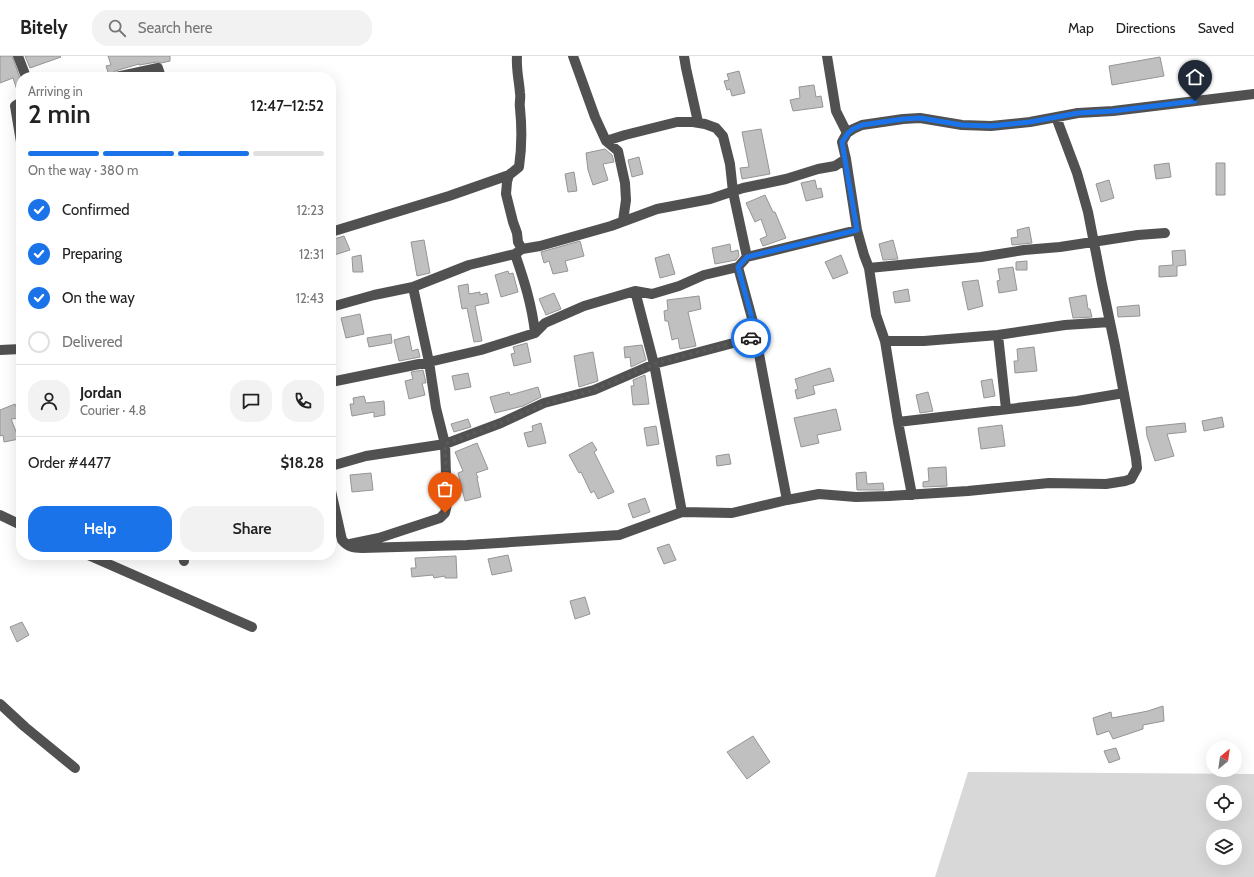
<!DOCTYPE html>
<meta charset="utf-8">
<style>
body{margin:0;font-family:Cabin,sans-serif;background:#f2f2f2;color:#222;height:100vh;display:flex;flex-direction:column;font-size:15px;white-space:nowrap}
*{box-sizing:border-box;margin:0}
p{font-size:13px;color:#767676}
.icon{flex:none;width:22px;height:22px;fill:none;stroke:currentColor;stroke-width:2;stroke-linecap:round;stroke-linejoin:round}
.map{position:relative;flex:1;overflow:hidden}
.panel{position:absolute;left:16px;top:16px;width:320px;height:488px;display:flex;flex-direction:column;background:#fff;border-radius:16px;box-shadow:0 4px 16px #0002}
.panel>*{flex:none}
.needle{width:26px;rotate:29deg}
.tools{position:absolute;left:1206px;top:685px;display:grid;gap:8px}
.tools a{display:grid;place-items:center;width:36px;height:36px;border-radius:50%;background:#fff;box-shadow:0 4px 16px #0002;font-size:20px}
.pin{position:absolute;display:grid;place-items:center;width:34px;height:34px;color:#fff;margin:-41px -17px;border-radius:50% 50% 50% 0;rotate:-45deg;box-shadow:0 0 4px #0007}
.pin .icon{rotate:45deg}
.courier{position:absolute;display:grid;place-items:center;width:40px;height:40px;margin:-20px;border:3px solid #1a73e8;border-radius:50%;background:#fff;color:#222;box-shadow:0 1px 5px #0007}
.headline em{font-style:normal;font-weight:600}
.headline div{display:flex;flex-direction:column-reverse}
.headline{display:flex;align-items:center;justify-content:space-between;height:68px;padding:0 12px}
h1{font-size:26px;font-weight:600;line-height:30px}
.bar{display:grid;grid-template-columns:repeat(4,1fr);gap:6px 4px;align-content:center;height:48px;padding:0 12px}
.bar i{height:5px;border-radius:3px;background:#e0e0e0}
.bar .selected{background:#1a73e8}
.bar p{grid-column:span 4}
.line{display:flex;align-items:center;gap:10px;padding:0 12px;border-top:1px solid #e0e0e0}
.line div{flex:1}
.round{display:grid;place-items:center;flex:none;width:42px;height:42px;border-radius:16px;background:#f2f2f2}
ol{padding:0 12px;list-style:none}
li{display:flex;align-items:center;gap:12px;height:44px}
li p{margin-inline-start:auto}
li .icon{padding:4px;border-radius:50%;background:#1a73e8;color:#fff;stroke-width:4}
li:last-child{color:#767676}
li i{width:22px;height:22px;border:2px solid #e0e0e0;border-radius:50%}
.primary-button{display:flex;gap:8px;margin-top:auto;padding:8px 12px}
.primary-button a{flex:1;height:46px;border-radius:16px;background:#1a73e8;color:#fff;font-size:16px;font-weight:600;line-height:46px;text-align:center}
.primary-button a+a{background:#f2f2f2;color:#222}
header{display:flex;align-items:center;gap:24px;box-sizing:border-box;height:56px;padding:0 20px;background:#fff;border-bottom:1px solid #e0e0e0}
header strong{font-size:19px}
nav{display:flex;gap:22px;margin-inline-start:auto;font-size:14px}
.search{width:280px;height:36px;background:#f2f2f2;display:flex;align-items:center;gap:10px;box-sizing:border-box;padding:0 14px;border-radius:16px;color:#767676;font-size:15px}
.map>svg:first-child{display:block}
.green{fill:#d8d8d8;fill-rule:evenodd}
.building{fill:#c0c0c0;stroke:#959595}
.lines{fill:none;stroke-linecap:round;stroke-linejoin:round}
.minor{stroke:#515151;stroke-width:10}
.done{stroke:#595959;stroke-width:4;stroke-dasharray:0 7.2}
.route{stroke:#1a73e8;stroke-width:5}
</style>
<header>
<strong>Bitely</strong>
<div class="search"><svg class="icon" aria-label="search" viewBox="0 0 24 24"><circle cx="10" cy="10" r="6"/><path d="M15 15l6 6"/></svg>Search here</div>
<nav><a>Map</a><a>Directions</a><a>Saved</a></nav>
</header>
<div class="map">
<svg width="1254" height="821" viewBox="0 0 1254 821">
<rect width="100%" height="100%" fill="#fff"/>
<path class="green" d="M 968,716 L 1254,718 L 1254,821 L 935,821 ZM 1213,736 L 1235,736 L 1235,758 L 1213,758 ZM 1213,780 L 1235,780 L 1235,802 L 1213,802 Z"/>
<path class="building" d="M 0,0 L 12,0 L 21,25 L 21,40 L 19,40 L 13,22 L 0,27 Z
M 25,0 L 60,0 L 61,1 L 30,12 Z
M 108,0 L 170,0 L 170,5 L 161,7 L 157,6 L 139,9 L 139,8 L 115,15 L 109,19 L 106,10 L 111,9 Z
M 1160,1 L 1164,20 L 1112,29 L 1109,10 Z
M 739,15 L 745,37 L 732,40 L 730,33 L 727,34 L 724,25 L 729,24 L 727,18 Z
M 814,29 L 816,41 L 821,40 L 823,51 L 793,55 L 790,44 L 800,42 L 799,31 Z
M 761,73 L 770,118 L 742,123 L 740,112 L 749,111 L 742,76 Z
M 605,93 L 612,99 L 614,106 L 603,108 L 608,124 L 593,129 L 588,114 L 586,97 Z
M 639,101 L 643,118 L 632,121 L 628,104 Z
M 1169,107 L 1171,121 L 1156,123 L 1154,109 Z
M 1216,107 L 1225,107 L 1225,139 L 1216,139 Z
M 574,116 L 577,135 L 568,136 L 565,118 Z
M 815,124 L 817,133 L 821,132 L 823,141 L 806,145 L 801,127 Z
M 1109,124 L 1114,142 L 1101,146 L 1096,128 Z
M 765,139 L 773,156 L 775,156 L 786,182 L 763,190 L 760,183 L 767,180 L 761,163 L 755,166 L 746,147 Z
M 1029,171 L 1032,187 L 1012,189 L 1011,182 L 1018,181 L 1017,174 Z
M 344,180 L 350,194 L 331,200 L 331,184 Z
M 424,184 L 430,217 L 417,220 L 411,186 Z
M 893,184 L 898,203 L 883,204 L 879,188 Z
M 580,185 L 584,200 L 565,205 L 568,215 L 553,218 L 549,205 L 544,207 L 541,196 Z
M 730,188 L 731,196 L 738,194 L 739,200 L 736,204 L 715,208 L 712,192 Z
M 1185,194 L 1186,209 L 1177,210 L 1177,220 L 1159,221 L 1159,210 L 1173,209 L 1172,195 Z
M 669,198 L 675,218 L 660,222 L 655,202 Z
M 361,199 L 363,216 L 353,216 L 352,201 Z
M 841,199 L 848,217 L 833,223 L 825,206 Z
M 1027,205 L 1027,214 L 1016,214 L 1016,206 Z
M 1013,211 L 1017,234 L 999,237 L 997,225 L 1000,224 L 998,213 Z
M 508,215 L 509,218 L 513,217 L 518,236 L 501,241 L 495,219 Z
M 978,224 L 983,250 L 968,254 L 962,226 Z
M 468,228 L 469,238 L 480,236 L 480,239 L 487,237 L 489,247 L 475,250 L 482,285 L 474,286 L 467,252 L 462,253 L 458,230 Z
M 908,233 L 910,245 L 895,247 L 893,236 Z
M 554,237 L 561,253 L 546,259 L 539,243 Z
M 1086,239 L 1088,253 L 1090,253 L 1092,261 L 1073,262 L 1069,242 Z
M 699,240 L 701,253 L 688,256 L 696,290 L 680,293 L 678,282 L 672,284 L 668,265 L 665,265 L 664,255 L 668,254 L 667,244 Z
M 1139,249 L 1140,260 L 1118,261 L 1117,251 Z
M 360,258 L 364,278 L 346,282 L 341,262 Z
M 391,278 L 392,287 L 369,291 L 367,282 Z
M 409,280 L 412,295 L 418,293 L 420,301 L 399,305 L 394,284 Z
M 527,287 L 531,306 L 514,310 L 511,298 L 515,297 L 513,291 Z
M 642,289 L 646,304 L 631,311 L 630,301 L 625,302 L 624,291 Z
M 1034,291 L 1037,315 L 1015,317 L 1014,305 L 1018,305 L 1017,293 Z
M 593,296 L 598,325 L 579,331 L 574,300 Z
M 830,312 L 834,325 L 813,330 L 815,338 L 797,343 L 795,334 L 798,333 L 795,323 Z
M 423,314 L 426,327 L 422,327 L 425,339 L 409,343 L 405,325 L 413,323 L 411,316 Z
M 468,317 L 471,331 L 455,334 L 452,320 Z
M 645,319 L 649,348 L 633,349 L 631,330 L 634,330 L 633,324 Z
M 992,323 L 995,340 L 984,342 L 981,325 Z
M 538,331 L 541,341 L 523,350 L 495,357 L 490,341 L 509,336 L 510,339 Z
M 928,336 L 933,355 L 920,357 L 916,339 Z
M 364,340 L 366,347 L 384,345 L 385,359 L 374,361 L 374,356 L 352,360 L 350,348 L 354,348 L 353,342 Z
M 15,348 L 21,362 L 11,363 L 19,383 L 4,386 L 3,379 L 0,380 L 0,354 Z
M 836,353 L 841,374 L 817,379 L 819,387 L 801,391 L 794,362 Z
M 1222,361 L 1224,371 L 1204,375 L 1202,365 Z
M 468,363 L 471,371 L 454,376 L 451,368 Z
M 541,367 L 546,387 L 528,391 L 524,377 L 533,375 L 532,370 Z
M 1185,367 L 1186,376 L 1167,378 L 1174,400 L 1155,405 L 1147,380 L 1146,371 Z
M 1002,369 L 1005,390 L 981,393 L 978,372 Z
M 656,370 L 659,388 L 647,390 L 644,372 Z
M 592,386 L 597,394 L 594,396 L 614,436 L 598,443 L 594,435 L 591,437 L 581,416 L 579,417 L 569,399 Z
M 477,387 L 488,413 L 476,417 L 478,422 L 477,422 L 481,441 L 465,445 L 458,417 L 463,415 L 455,396 Z
M 729,398 L 731,408 L 717,410 L 716,400 Z
M 946,411 L 947,430 L 923,431 L 923,426 L 929,425 L 928,412 Z
M 866,416 L 867,428 L 883,427 L 884,434 L 857,434 L 856,417 Z
M 371,417 L 373,434 L 352,436 L 350,419 Z
M 645,442 L 650,456 L 633,462 L 628,448 Z
M 669,488 L 676,504 L 664,508 L 657,492 Z
M 508,499 L 512,515 L 492,519 L 488,503 Z
M 456,500 L 457,522 L 445,522 L 445,520 L 434,522 L 433,519 L 412,521 L 411,512 L 416,512 L 415,502 Z
M 585,541 L 590,558 L 575,563 L 570,545 Z
M 22,566 L 29,579 L 17,586 L 10,571 Z
M 1163,650 L 1164,665 L 1143,669 L 1143,673 L 1113,683 L 1109,675 L 1097,679 L 1093,662 L 1111,656 L 1112,662 L 1148,655 Z
M 753,680 L 770,706 L 747,723 L 727,696 Z
M 1116,692 L 1120,703 L 1109,707 L 1104,695 Z"/>
<g class="lines">
<path class="minor" d="M 18,0 L 26,21
M 517,0 C 516,13 519,24 520,37 C 521,42 519,47 520,52 C 522,72 522,91 519,111 L 509,119 L 507,126 L 506,138 L 513,166 L 517,177 L 518,186 L 522,193
M 573,0 L 595,61 L 606,85 L 618,95 L 625,127 L 626,144 L 623,165
M 684,0 L 686,12 L 698,66
M 827,0 L 836,55 L 847,77
M 116,21 L 158,12 L 161,21
M 21,46 L 15,50 L 21,86
M 606,85 L 625,79 L 677,66 L 693,66 L 705,68 L 716,72 L 723,80 L 730,108 L 733,136 L 747,201
M 846,103 L 857,174 L 864,199 L 869,212 L 876,259 L 885,285 L 898,366 L 912,439
M 331,176 L 449,140 L 509,119
M 515,198 C 524,224 532,249 535,277
M 738,211 L 753,266 L 765,330 L 787,444
M 869,212 L 981,201 L 1024,194 L 1060,191 L 1138,179 L 1165,177
M 635,235 L 654,308 L 682,456
M 331,251 L 374,239 L 413,231 L 469,209 L 515,198 L 522,193 L 540,190 L 611,170 L 657,153 L 710,143 L 743,132 L 786,123 L 818,113 L 835,110 L 846,103 L 842,86 L 847,77 L 853,73 L 862,69 L 903,63 L 920,62 L 962,69 L 991,70 L 1030,66 L 1078,57 L 1113,55 L 1254,38
M 998,279 L 1006,353
M 885,285 L 924,285 L 998,279 L 1065,269 L 1110,266
M 0,294 L 21,293
M 331,326 L 429,306 L 481,294 L 535,277 L 545,267 L 584,250 L 635,235 L 652,238 L 679,230 L 704,219 L 738,211 L 747,201 L 857,174
M 898,366 L 1077,345 L 1124,337
M 331,410 L 366,400 L 445,388 L 501,367 L 544,347 L 594,334 L 654,308 L 756,281
M 331,435 L 342,484 C 348,491 353,492 362,492 L 467,489 L 619,479 L 682,456 L 732,457 L 787,444 L 819,438 L 856,441 L 889,440 L 968,435 L 1049,427 L 1106,428 L 1125,425 L 1131,423 L 1137,412 L 1136,402 L 1115,290 L 1102,228 L 1088,156 L 1077,117 L 1056,61
M 0,459 L 21,469
M 350,488 L 379,482 L 440,462 L 445,457 L 447,448 L 445,388 L 436,352 L 429,306 L 413,231
M 88,499 L 252,571
M 183,499 L 184,505
M 0,648 L 25,671 L 75,712"/>
</g>
<g class="lines">
<path class="done" d="M 445,457 L 447,448 L 445,388 L 501,367 L 544,348 L 594,334 L 654,308 L 751,282"/>
<path class="route" d="M 751,282 L 756,281 L 753,266 L 738,211 L 747,201 L 857,174 L 842,86 L 848,77 L 853,73 L 862,69 L 903,63 L 920,62 L 962,69 L 991,70 L 1030,66 L 1078,57 L 1113,55 L 1195,45"/>
</g>
</svg>
<div class="tools">
<a><svg class="needle" viewBox="-14 -14 28 28"><path d="M0-13l5 13h-10z" fill="#e53935"/><path d="M0 13l5-13h-10z" fill="#767676"/></svg></a>
<a><svg class="icon" aria-label="locate" viewBox="0 0 24 24"><circle cx="12" cy="12" r="6"/><path d="M12 2v4M12 18v4M2 12h4M18 12h4"/></svg></a>
<a><svg class="icon" aria-label="layers" viewBox="0 0 24 24"><path d="M12 4l9 5-9 5-9-5zM3 14l9 5 9-5"/></svg></a>
</div>
<div class="pin" style="left:445px;top:457px;background:#ea580c"><svg class="icon" aria-label="bag" viewBox="0 0 24 24"><path d="M5 8h14l-1 12H6zM9 8a3 3 0 0 1 6 0"/></svg></div>
<div class="pin" style="left:1195px;top:45px;background:#1f2937"><svg class="icon" aria-label="home" viewBox="0 0 24 24"><path d="M3 11l9-7 9 7M6 9v11h12V9"/></svg></div>
<div class="courier" style="left:751px;top:282px"><svg class="icon" aria-label="car" viewBox="0 0 24 24"><path d="M5 17H2v-5l4-1 3-4h7l3 4 3 1v5h-3M9 17h6M6 11h13"/><circle cx="7" cy="17" r="2"/><circle cx="17" cy="17" r="2"/></svg></div>
<section class="panel">
<div class="headline"><div><h1>2 min</h1><p>Arriving in</p></div><em>12:47–12:52</em></div>
<div class="bar"><i class="selected"></i><i class="selected"></i><i class="selected"></i><i></i><p>On the way · 380 m</p></div>
<ol>
<li><svg class="icon" aria-label="check" viewBox="0 0 24 24"><path d="M5 12l5 5 9-10"/></svg>Confirmed<p>12:23</p></li>
<li><svg class="icon" aria-label="check" viewBox="0 0 24 24"><path d="M5 12l5 5 9-10"/></svg>Preparing<p>12:31</p></li>
<li><svg class="icon" aria-label="check" viewBox="0 0 24 24"><path d="M5 12l5 5 9-10"/></svg>On the way<p>12:43</p></li>
<li><i></i>Delivered</li>
</ol>
<div class="line" style="height:72px"><a class="round"><svg class="icon" aria-label="person" viewBox="0 0 24 24"><circle cx="12" cy="8" r="4"/><path d="M4 21q1-7 8-7t8 7"/></svg></a><div><b>Jordan</b><p>Courier · 4.8</p></div><a class="round"><svg class="icon" aria-label="chat" viewBox="0 0 24 24"><path d="M4 5h16v11H9l-5 4z"/></svg></a><a class="round"><svg class="icon" aria-label="phone" viewBox="0 0 24 24"><path d="M5 4h4l2 5-3 2q2 4 5 5l2-3 5 2v4C11 20 4 13 5 4z"/></svg></a></div>
<div class="line" style="height:52px"><div>Order #4477</div><b>$18.28</b></div>
<div class="primary-button"><a>Help</a><a>Share</a></div>
</section>
</div>
